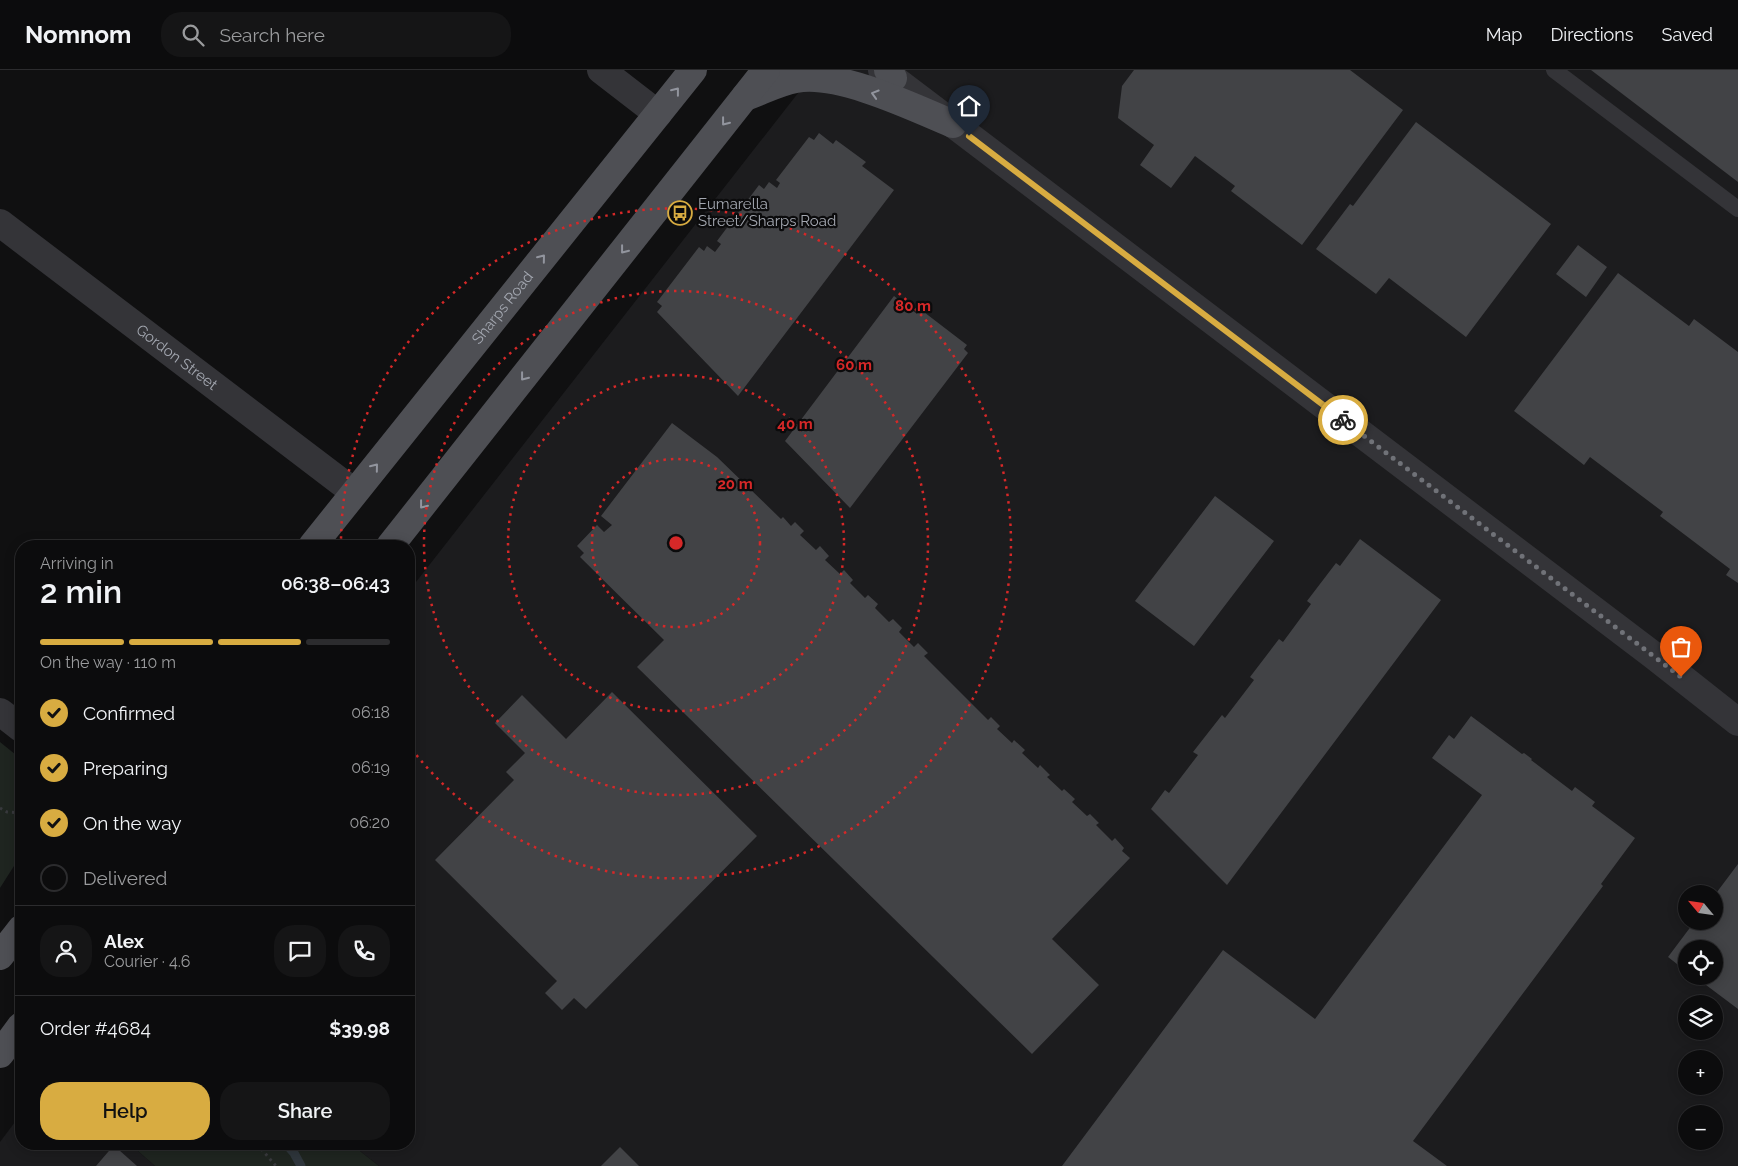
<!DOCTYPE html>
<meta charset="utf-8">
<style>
body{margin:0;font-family:Raleway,sans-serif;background:#151516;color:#f1f3f6;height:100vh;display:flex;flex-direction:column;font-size:19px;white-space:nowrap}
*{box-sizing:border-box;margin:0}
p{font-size:16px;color:#9a9b9d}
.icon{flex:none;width:28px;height:28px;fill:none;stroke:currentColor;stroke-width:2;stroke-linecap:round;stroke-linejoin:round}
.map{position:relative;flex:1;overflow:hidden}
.drawer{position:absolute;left:15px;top:470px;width:400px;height:610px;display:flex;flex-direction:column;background:#0c0c0d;border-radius:20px;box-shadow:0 2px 12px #0003,0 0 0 1px #2c2c2e}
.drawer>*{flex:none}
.needle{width:32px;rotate:299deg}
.fabs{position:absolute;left:1678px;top:815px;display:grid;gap:10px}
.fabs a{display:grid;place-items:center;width:45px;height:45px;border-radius:50%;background:#0c0c0d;box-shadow:0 2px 12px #0003,0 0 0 1px #2c2c2e;font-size:25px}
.pin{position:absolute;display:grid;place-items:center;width:42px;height:42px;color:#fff;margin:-51px -21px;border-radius:50% 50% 50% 0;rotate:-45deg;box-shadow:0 0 5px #0007}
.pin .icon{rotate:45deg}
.courier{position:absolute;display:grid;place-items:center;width:50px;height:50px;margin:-25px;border:4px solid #d8ac41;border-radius:50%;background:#fff;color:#222;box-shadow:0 1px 6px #0007}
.head em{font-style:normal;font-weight:600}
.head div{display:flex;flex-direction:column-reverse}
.head{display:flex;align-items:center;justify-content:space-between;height:85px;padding:0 25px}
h1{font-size:32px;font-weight:600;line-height:38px}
.bar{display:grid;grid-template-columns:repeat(4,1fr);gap:8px 5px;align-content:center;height:60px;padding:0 25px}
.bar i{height:6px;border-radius:4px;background:#2c2c2e}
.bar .active{background:#d8ac41}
.bar p{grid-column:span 4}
.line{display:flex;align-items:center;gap:12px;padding:0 25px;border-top:1px solid #2c2c2e}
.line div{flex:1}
.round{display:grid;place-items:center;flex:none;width:52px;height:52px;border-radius:20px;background:#151516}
ol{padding:0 25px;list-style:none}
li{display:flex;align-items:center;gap:15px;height:55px}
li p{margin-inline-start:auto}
li .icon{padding:5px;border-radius:50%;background:#d8ac41;color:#111;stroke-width:4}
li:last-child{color:#9a9b9d}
li i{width:28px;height:28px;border:2px solid #2c2c2e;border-radius:50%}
.button{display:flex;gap:10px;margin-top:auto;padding:10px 25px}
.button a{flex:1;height:58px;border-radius:20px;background:#d8ac41;color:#111;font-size:20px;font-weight:600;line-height:58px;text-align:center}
.button a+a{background:#151516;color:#f1f3f6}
header{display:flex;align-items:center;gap:30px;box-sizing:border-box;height:70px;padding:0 25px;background:#0c0c0d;border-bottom:1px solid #2c2c2e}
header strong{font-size:24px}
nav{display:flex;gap:28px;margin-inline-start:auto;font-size:18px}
.search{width:350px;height:45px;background:#151516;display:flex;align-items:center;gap:12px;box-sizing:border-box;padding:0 18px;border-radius:20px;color:#9a9b9d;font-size:19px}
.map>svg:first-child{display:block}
.built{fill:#1c1c1e;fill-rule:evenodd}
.green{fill:#1f2520}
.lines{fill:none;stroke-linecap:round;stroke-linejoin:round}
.stream{stroke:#2f363c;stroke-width:9}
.building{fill:#424346}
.path{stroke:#38393d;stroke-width:3;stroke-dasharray:2.5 4;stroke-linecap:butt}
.lane{stroke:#343438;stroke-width:16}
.street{stroke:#343438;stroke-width:28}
.primary{stroke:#4e4f54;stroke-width:28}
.oneway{stroke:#92959e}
.done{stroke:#707278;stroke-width:5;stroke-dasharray:0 9}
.route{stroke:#d8ac41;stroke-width:6}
.ring{fill:none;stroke:#d62828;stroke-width:2.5;stroke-dasharray:2.5 5}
.labels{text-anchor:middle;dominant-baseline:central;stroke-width:4.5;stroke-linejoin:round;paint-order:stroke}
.poi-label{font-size:15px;fill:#a3a7b0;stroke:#0b0b0c;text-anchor:start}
.street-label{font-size:15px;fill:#a3a7b0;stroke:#0b0b0c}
.centre{fill:#d62828;stroke:#0b0b0c;stroke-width:2.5}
.ring-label{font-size:15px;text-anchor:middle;font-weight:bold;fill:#d62828;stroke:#0b0b0c;stroke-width:4.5;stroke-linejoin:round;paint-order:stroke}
</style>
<header>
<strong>Nomnom</strong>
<div class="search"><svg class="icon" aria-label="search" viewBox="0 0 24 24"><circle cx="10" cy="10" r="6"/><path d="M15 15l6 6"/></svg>Search here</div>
<nav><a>Map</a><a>Directions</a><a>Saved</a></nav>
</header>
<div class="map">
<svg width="1738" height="1096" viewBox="0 0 1738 1096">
<rect width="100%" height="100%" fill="#101011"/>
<path class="built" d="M 816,0 L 1738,0 L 1738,1096 L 379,1096 L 351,1074 L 409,1074 L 409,521 ZM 1686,824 L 1714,824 L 1714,851 L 1686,851 ZM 1686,879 L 1714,879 L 1714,906 L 1686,906 ZM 1686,934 L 1714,934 L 1714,961 L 1686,961 ZM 1686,989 L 1714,989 L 1714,1016 L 1686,1016 ZM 1686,1044 L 1714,1044 L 1714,1071 L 1686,1071 Z
M 21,1044 L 21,1074 L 130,1074 L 155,1096 L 0,1096 L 0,1072 Z"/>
<path class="green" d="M 0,672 L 21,689 L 21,785 L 0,818 Z
M 130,1074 L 351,1074 L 379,1096 L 155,1096 Z"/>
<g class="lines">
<path class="stream" d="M 286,1074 L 294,1083 L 301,1096"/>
</g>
<path class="building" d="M 1134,0 L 1350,0 L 1403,40 L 1302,175 L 1231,121 L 1235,116 L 1195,86 L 1171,118 L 1140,95 L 1154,75 L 1118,48 L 1122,16 Z
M 1591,0 L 1738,0 L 1738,112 Z
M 1416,52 L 1551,154 L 1466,267 L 1389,208 L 1376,224 L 1316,179 L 1350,134 L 1353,136 Z
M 819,63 L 833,74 L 836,70 L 866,92 L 862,96 L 894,120 L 738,326 L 657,242 L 662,236 L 657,232 L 699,177 L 704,181 L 707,176 L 715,182 L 721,174 L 717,171 L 759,115 L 764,119 L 769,112 L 777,118 L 780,113 L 776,110 L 809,67 L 814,70 Z
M 1578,175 L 1607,197 L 1586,227 L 1556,204 Z
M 1618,203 L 1689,256 L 1694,249 L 1738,282 L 1738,513 L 1726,505 L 1730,499 L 1660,446 L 1663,442 L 1590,387 L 1584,395 L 1514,341 Z
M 894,226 L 917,244 L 920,239 L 967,275 L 964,279 L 968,283 L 850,438 L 785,371 Z
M 672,353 L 717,387 L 781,449 L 783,447 L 791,456 L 795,452 L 804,461 L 800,465 L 816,480 L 820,476 L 829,486 L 825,490 L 840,504 L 844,500 L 853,510 L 850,513 L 865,528 L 868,525 L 878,534 L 875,538 L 889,552 L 893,549 L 902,558 L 899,562 L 914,577 L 918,573 L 928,583 L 924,586 L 988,650 L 991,647 L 1000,656 L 997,659 L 1012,673 L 1014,670 L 1025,680 L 1022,683 L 1038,698 L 1040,695 L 1050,705 L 1047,707 L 1062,721 L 1064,719 L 1075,729 L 1072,732 L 1087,746 L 1090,744 L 1099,753 L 1096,755 L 1112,771 L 1115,768 L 1124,778 L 1122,781 L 1130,788 L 1052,869 L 1099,915 L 1032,984 L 637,597 L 664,570 L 580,487 L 584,483 L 577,476 L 597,455 L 604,462 L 612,455 L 601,446 Z
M 1215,426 L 1274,471 L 1194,576 L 1135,531 Z
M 1360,469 L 1441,530 L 1227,815 L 1151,739 L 1165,720 L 1169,723 L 1198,685 L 1193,682 L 1222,645 L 1225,648 L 1254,610 L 1250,607 L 1279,569 L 1283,572 L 1311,534 L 1307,531 L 1336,493 L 1340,496 Z
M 612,622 L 757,766 L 586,939 L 574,928 L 562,940 L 545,923 L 557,911 L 435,790 L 514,710 L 506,702 L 525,683 L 495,653 L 522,625 L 566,669 Z
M 1471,646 L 1522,684 L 1524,683 L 1532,689 L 1531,690 L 1572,721 L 1575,717 L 1595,732 L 1592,736 L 1635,768 L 1601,814 L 1603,816 L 1413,1071 L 1447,1096 L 1062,1096 L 1223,880 L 1315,949 L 1482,725 L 1432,688 L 1449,665 L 1454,669 Z
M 1738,794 L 1738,939 L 1694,906 L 1714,906 L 1714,879 L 1686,879 L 1686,901 L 1668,887 L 1695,851 L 1714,851 L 1714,826 Z
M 114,1075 L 119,1080 L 137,1096 L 96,1096 Z
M 620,1077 L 639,1096 L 601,1096 Z"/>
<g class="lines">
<path class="path" d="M 0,738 L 7,742 L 21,743
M 257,1074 L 276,1096"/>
<path class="lane" d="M 1554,0 L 1738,139"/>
<g class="street">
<path d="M 601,0 L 658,44"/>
<path d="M 882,0 L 1653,585 L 1738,652"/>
<path id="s1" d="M 0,153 L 354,422"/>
<path d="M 0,642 L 21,658"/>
</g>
<g class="primary">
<path d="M 888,0 L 893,8"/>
<path d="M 745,27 C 762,21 779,12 796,9 C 838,1 913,37 953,54"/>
<path id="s2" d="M 312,476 L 693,0"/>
<path d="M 390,476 L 766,0"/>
<path d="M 0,886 L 21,859"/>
<path d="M 0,984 L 21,956"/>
</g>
</g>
<defs><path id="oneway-chevron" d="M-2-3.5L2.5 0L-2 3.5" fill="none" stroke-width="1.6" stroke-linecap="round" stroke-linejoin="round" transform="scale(1.25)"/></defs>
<g class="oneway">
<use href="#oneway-chevron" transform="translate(676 21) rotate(-52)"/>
<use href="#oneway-chevron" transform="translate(875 24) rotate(-163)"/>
<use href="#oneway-chevron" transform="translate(725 52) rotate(128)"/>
<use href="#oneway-chevron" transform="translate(624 180) rotate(128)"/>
<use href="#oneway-chevron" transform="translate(542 188) rotate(-51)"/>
<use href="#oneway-chevron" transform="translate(524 307) rotate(128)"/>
<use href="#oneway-chevron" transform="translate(375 397) rotate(-51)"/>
<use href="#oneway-chevron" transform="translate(423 435) rotate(128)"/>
</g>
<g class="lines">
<path class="done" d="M 1343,350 L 1681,607"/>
<path class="route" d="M 969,66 L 1343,350"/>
</g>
<g class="ring">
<circle cx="676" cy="473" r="84"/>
<circle cx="676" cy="473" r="168"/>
<circle cx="676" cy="473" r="252"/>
<path d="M341 476A335 335 0 1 1 410 677"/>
</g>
<defs>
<g id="bus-ring" transform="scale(1.25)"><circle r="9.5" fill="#0b0b0c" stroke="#d8ac41" stroke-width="1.5"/><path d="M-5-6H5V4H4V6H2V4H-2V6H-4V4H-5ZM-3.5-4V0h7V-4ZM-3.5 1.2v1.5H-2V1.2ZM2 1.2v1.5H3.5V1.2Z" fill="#d8ac41"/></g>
</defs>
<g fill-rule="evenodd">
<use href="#bus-ring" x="680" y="143"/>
</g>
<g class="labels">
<g class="poi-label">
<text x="698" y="134">Eumarella<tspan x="698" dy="17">Street/Sharps Road</tspan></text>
</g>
<g class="street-label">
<text stroke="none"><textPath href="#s2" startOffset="305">Sharps Road</textPath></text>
<text stroke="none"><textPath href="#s1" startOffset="222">Gordon Street</textPath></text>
</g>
</g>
<circle cx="676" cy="473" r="8" class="centre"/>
<g class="ring-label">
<text x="913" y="241">80 m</text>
<text x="854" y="300">60 m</text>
<text x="795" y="359">40 m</text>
<text x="735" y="419">20 m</text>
</g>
</svg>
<div class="fabs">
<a><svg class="needle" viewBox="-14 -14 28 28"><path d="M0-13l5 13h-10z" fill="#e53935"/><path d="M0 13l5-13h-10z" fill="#9a9b9d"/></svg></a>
<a><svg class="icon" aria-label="locate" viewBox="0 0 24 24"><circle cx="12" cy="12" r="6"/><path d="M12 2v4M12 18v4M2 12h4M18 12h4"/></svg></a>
<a><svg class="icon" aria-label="layers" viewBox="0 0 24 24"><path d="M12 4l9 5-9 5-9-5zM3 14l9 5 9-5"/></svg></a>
<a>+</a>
<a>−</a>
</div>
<div class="pin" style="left:1681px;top:607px;background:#ea580c"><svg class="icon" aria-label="bag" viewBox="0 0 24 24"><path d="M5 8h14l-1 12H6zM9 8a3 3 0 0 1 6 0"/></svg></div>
<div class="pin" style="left:969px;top:66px;background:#1f2937"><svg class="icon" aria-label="home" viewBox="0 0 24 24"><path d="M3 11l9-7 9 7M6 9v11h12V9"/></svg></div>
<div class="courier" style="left:1343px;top:350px"><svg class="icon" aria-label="bike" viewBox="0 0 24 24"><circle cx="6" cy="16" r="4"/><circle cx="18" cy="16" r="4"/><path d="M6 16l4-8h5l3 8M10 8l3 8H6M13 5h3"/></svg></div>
<section class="drawer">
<div class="head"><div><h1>2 min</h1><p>Arriving in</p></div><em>06:38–06:43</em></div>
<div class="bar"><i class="active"></i><i class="active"></i><i class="active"></i><i></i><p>On the way · 110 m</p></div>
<ol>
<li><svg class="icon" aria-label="check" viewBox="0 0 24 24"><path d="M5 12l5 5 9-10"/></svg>Confirmed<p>06:18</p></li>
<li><svg class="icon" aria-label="check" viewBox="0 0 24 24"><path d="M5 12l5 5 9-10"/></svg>Preparing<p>06:19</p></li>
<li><svg class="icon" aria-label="check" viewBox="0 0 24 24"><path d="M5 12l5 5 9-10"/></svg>On the way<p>06:20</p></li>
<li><i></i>Delivered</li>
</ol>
<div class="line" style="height:90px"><a class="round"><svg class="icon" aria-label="person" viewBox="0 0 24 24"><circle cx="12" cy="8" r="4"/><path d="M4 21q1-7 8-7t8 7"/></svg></a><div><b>Alex</b><p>Courier · 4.6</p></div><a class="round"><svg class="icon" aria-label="chat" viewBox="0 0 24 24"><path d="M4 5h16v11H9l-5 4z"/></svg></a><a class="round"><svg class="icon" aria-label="phone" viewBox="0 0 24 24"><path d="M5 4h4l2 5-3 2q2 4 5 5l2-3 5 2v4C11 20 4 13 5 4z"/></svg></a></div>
<div class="line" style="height:65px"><div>Order #4684</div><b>$39.98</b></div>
<div class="button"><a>Help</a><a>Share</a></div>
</section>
</div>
